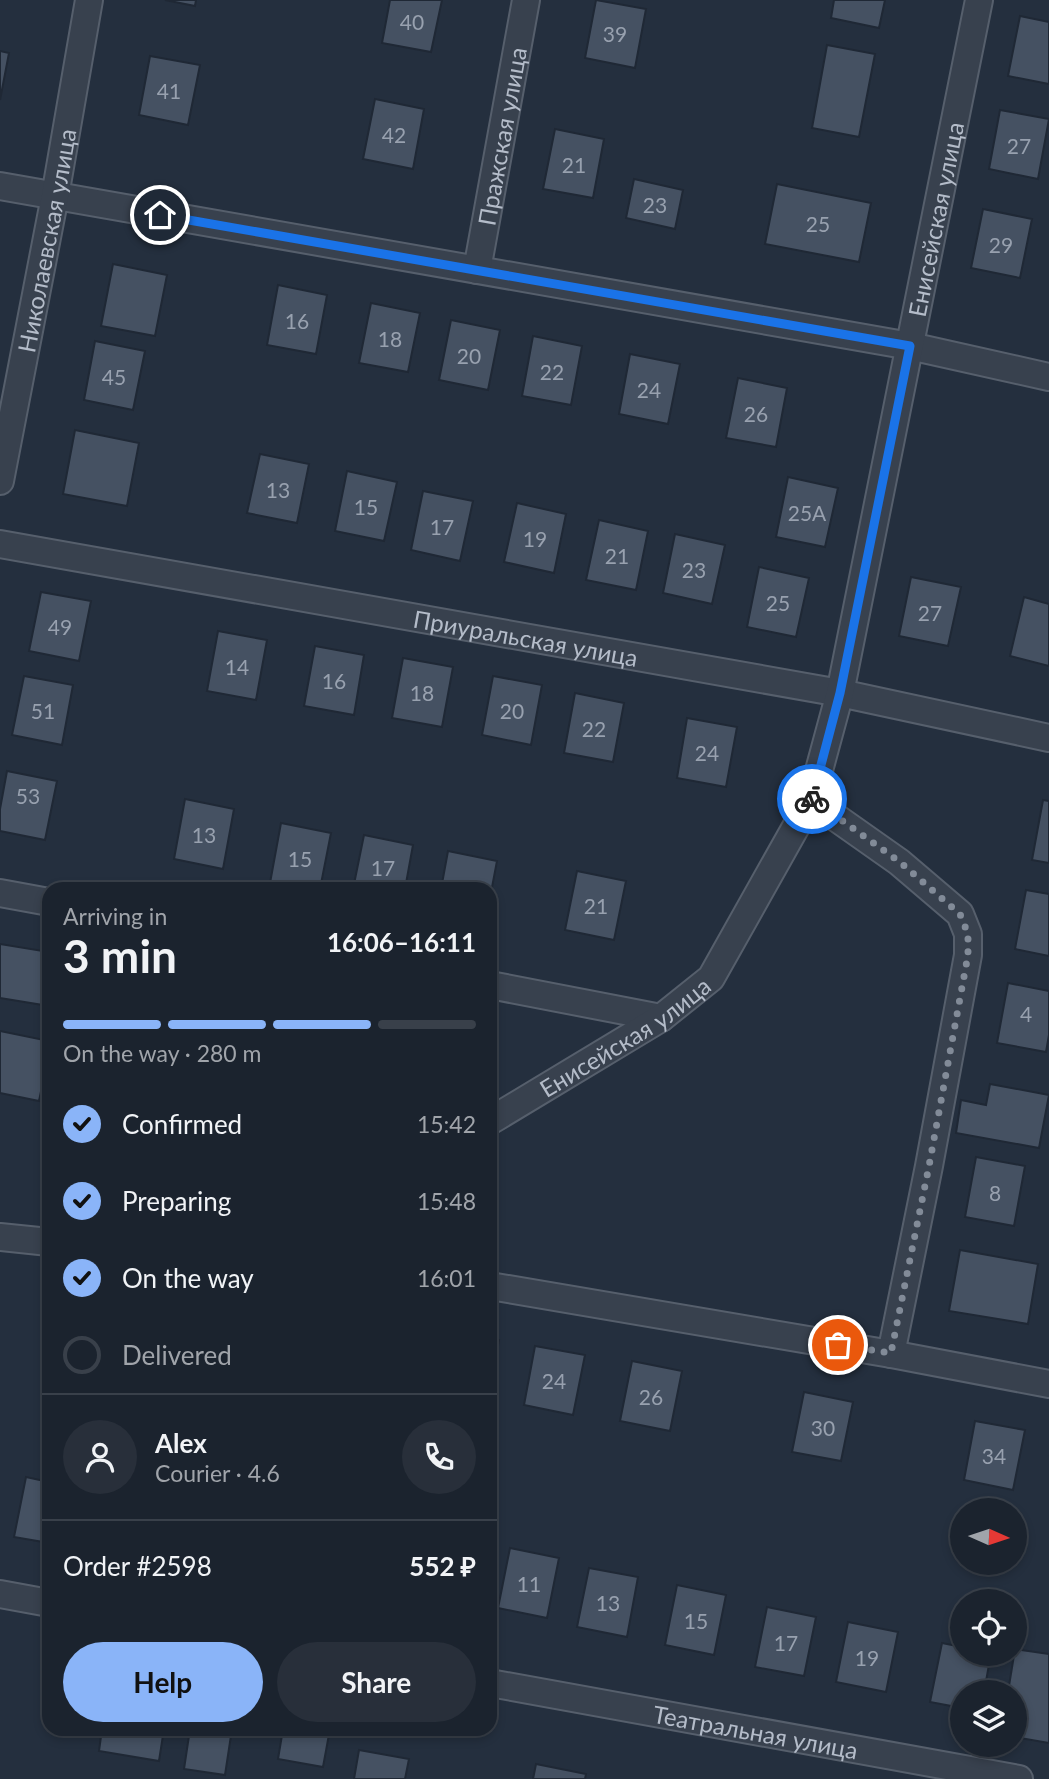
<!DOCTYPE html>
<meta charset="utf-8">
<style>
body{margin:0;font-family:Lato,sans-serif;background:#282f3a;color:#f1f3f6;height:100vh;display:flex;flex-direction:column;font-size:26px;white-space:nowrap}
*{box-sizing:border-box;margin:0}
p{font-size:23px;color:#a0a4aa}
.icon{flex:none;width:38px;height:38px;fill:none;stroke:currentColor;stroke-width:2;stroke-linecap:round;stroke-linejoin:round}
.map{position:relative;flex:1;overflow:hidden}
.drawer{position:absolute;left:42px;top:882px;width:455px;height:854px;display:flex;flex-direction:column;background:#1b232e;border-radius:21px;box-shadow:0 4px 10px #0003,0 0 0 2px #39404a}
.drawer>*{flex:none}
.needle{width:46px;rotate:93deg}
.fabs{position:absolute;left:950px;top:1498px;display:grid;gap:14px}
.fabs a{display:grid;place-items:center;width:77px;height:77px;border-radius:50%;background:#1b232e;box-shadow:0 4px 10px #0003,0 0 0 2px #39404a;font-size:35px}
.pin{position:absolute;display:grid;place-items:center;width:60px;height:60px;color:#fff;margin:-30px;border:4px solid #fff;border-radius:50%;box-shadow:0 2px 7px #0007}
.courier{position:absolute;display:grid;place-items:center;width:70px;height:70px;margin:-35px;border:5px solid #1a73e8;border-radius:50%;background:#fff;color:#222;box-shadow:0 2px 9px #0007}
.summary em{font-style:normal;font-weight:700}
.summary div{display:flex;flex-direction:column-reverse}
.summary{display:flex;align-items:center;justify-content:space-between;height:119px;padding:0 21px}
h1{font-size:46px;font-weight:700;line-height:52px}
.bar{display:grid;grid-template-columns:repeat(4,1fr);gap:10px 7px;align-content:center;height:84px;padding:0 21px}
.bar i{height:9px;border-radius:5px;background:#39404a}
.bar .current{background:#8ab4f8}
.bar p{grid-column:span 4}
.line{display:flex;align-items:center;gap:18px;padding:0 21px;border-top:2px solid #39404a}
.line div{flex:1}
.round{display:grid;place-items:center;flex:none;width:74px;height:74px;border-radius:37px;background:#282f3a}
ol{padding:0 21px;list-style:none}
li{display:flex;align-items:center;gap:21px;height:77px}
li p{margin-inline-start:auto}
li .icon{padding:7px;border-radius:50%;background:#8ab4f8;color:#111;stroke-width:4}
li:last-child{color:#a0a4aa}
li i{width:38px;height:38px;border:4px solid #39404a;border-radius:50%}
.action{display:flex;gap:14px;margin-top:auto;padding:14px 21px}
.action a{flex:1;height:80px;border-radius:42px;background:#8ab4f8;color:#111;font-size:28px;font-weight:700;line-height:80px;text-align:center}
.action a+a{background:#282f3a;color:#f1f3f6}
.map>svg:first-child{display:block}
.building{fill:#455162;stroke:#1f2835;stroke-width:2}
.lines{fill:none;stroke-linecap:round;stroke-linejoin:round}
.minor-casing{stroke:#565f6c;stroke-width:30}
.minor{stroke:#38414e;stroke-width:26}
.done{stroke:#828b98;stroke-width:7;stroke-dasharray:0 12.6}
.route{stroke:#1a73e8;stroke-width:9}
.labels{text-anchor:middle;dominant-baseline:central;stroke-width:7;stroke-linejoin:round;paint-order:stroke}
.number-label{font-size:21px;fill:#98a1af}
.street-label{font-size:24px;fill:#b4bcc9;stroke:#1d2633}
</style>
<div class="map">
<svg width="1049" height="1779" viewBox="0 0 1049 1779">
<rect width="100%" height="100%" fill="#242f3e"/>
<path class="building" d="M 165,0 L 196,0 L 195,6 Z
M 390,0 L 442,0 L 431,52 L 382,43 Z
M 596,0 L 646,9 L 635,68 L 585,58 Z
M 834,0 L 885,0 L 879,28 L 831,18 Z
M 1020,16 L 1049,22 L 1049,84 L 1008,76 Z
M 827,45 L 875,54 L 859,137 L 812,128 Z
M 0,51 L 9,53 L 0,100 Z
M 150,56 L 200,65 L 188,125 L 139,115 Z
M 375,99 L 424,109 L 413,169 L 363,159 Z
M 1000,110 L 1049,119 L 1038,179 L 989,169 Z
M 555,129 L 604,139 L 593,198 L 543,189 Z
M 634,179 L 683,190 L 675,229 L 626,218 Z
M 777,184 L 871,203 L 859,262 L 765,244 Z
M 983,209 L 1032,219 L 1020,278 L 971,268 Z
M 113,264 L 167,275 L 155,336 L 101,326 Z
M 278,285 L 327,295 L 316,354 L 267,345 Z
M 371,303 L 420,313 L 408,372 L 359,363 Z
M 451,320 L 500,330 L 488,390 L 439,380 Z
M 533,336 L 582,346 L 571,405 L 522,396 Z
M 95,341 L 145,351 L 133,410 L 84,400 Z
M 630,354 L 680,364 L 668,424 L 619,414 Z
M 738,378 L 787,388 L 776,447 L 726,438 Z
M 75,430 L 139,443 L 127,506 L 63,494 Z
M 260,454 L 309,464 L 297,523 L 247,513 Z
M 347,471 L 397,482 L 384,541 L 335,531 Z
M 788,477 L 838,488 L 825,547 L 776,537 Z
M 423,491 L 473,501 L 460,561 L 411,550 Z
M 517,503 L 566,514 L 554,573 L 504,562 Z
M 599,520 L 648,531 L 636,590 L 586,580 Z
M 675,534 L 725,545 L 712,604 L 663,593 Z
M 759,567 L 809,578 L 796,637 L 747,627 Z
M 911,577 L 961,587 L 948,646 L 899,636 Z
M 41,592 L 91,601 L 79,661 L 29,651 Z
M 1024,597 L 1049,604 L 1049,666 L 1010,656 Z
M 218,631 L 267,640 L 256,700 L 207,691 Z
M 315,646 L 364,655 L 354,715 L 304,706 Z
M 403,658 L 453,667 L 442,727 L 392,718 Z
M 24,676 L 73,685 L 62,745 L 12,735 Z
M 493,676 L 542,685 L 531,745 L 482,735 Z
M 575,693 L 624,703 L 613,762 L 564,753 Z
M 687,718 L 737,727 L 726,787 L 677,778 Z
M 7,771 L 57,781 L 45,840 L 0,831 L 0,809 Z
M 185,799 L 234,809 L 223,869 L 174,859 Z
M 1043,800 L 1049,801 L 1049,863 L 1032,860 Z
M 281,823 L 331,833 L 320,889 L 302,889 L 270,883 Z
M 364,835 L 413,845 L 405,889 L 353,889 Z
M 448,851 L 497,861 L 490,898 L 490,889 L 441,889 Z
M 577,871 L 626,881 L 614,940 L 565,930 Z
M 1026,890 L 1049,894 L 1049,956 L 1015,949 Z
M 0,944 L 49,952 L 49,1006 L 0,998 Z
M 1008,983 L 1049,991 L 1049,1035 L 1046,1052 L 997,1043 Z
M 0,1031 L 49,1041 L 49,1053 L 39,1101 L 0,1093 Z
M 990,1084 L 1049,1095 L 1039,1148 L 956,1133 L 961,1100 L 986,1105 Z
M 976,1157 L 1025,1166 L 1014,1226 L 965,1217 Z
M 960,1250 L 1038,1264 L 1028,1324 L 949,1311 Z
M 490,1338 L 499,1340 L 490,1388 Z
M 535,1346 L 585,1355 L 573,1415 L 524,1405 Z
M 632,1361 L 682,1371 L 670,1431 L 620,1421 Z
M 804,1392 L 853,1402 L 841,1461 L 792,1452 Z
M 975,1421 L 1025,1430 L 1013,1490 L 964,1480 Z
M 26,1477 L 49,1482 L 49,1543 L 14,1537 Z
M 510,1548 L 559,1558 L 547,1618 L 498,1608 Z
M 589,1568 L 638,1577 L 627,1637 L 577,1627 Z
M 677,1585 L 726,1595 L 714,1655 L 665,1645 Z
M 767,1607 L 816,1617 L 804,1676 L 755,1667 Z
M 848,1622 L 898,1632 L 886,1692 L 836,1682 Z
M 942,1643 L 962,1647 L 962,1654 L 991,1654 L 984,1692 L 962,1692 L 962,1708 L 930,1702 Z
M 1015,1649 L 1049,1654 L 1049,1743 L 1015,1737 L 1015,1692 L 1008,1692 Z
M 102,1729 L 164,1729 L 159,1761 L 99,1751 Z
M 190,1729 L 232,1729 L 225,1775 L 184,1769 Z
M 283,1729 L 330,1729 L 323,1767 L 278,1759 Z
M 359,1750 L 409,1759 L 405,1779 L 354,1779 Z
M 536,1764 L 586,1774 L 585,1779 L 533,1779 Z"/>
<g class="lines">
<g class="minor-casing">
<g id="minor">
<path d="M 0,186 L 910,346 L 1049,377"/>
<path id="s1" d="M 477,270 L 526,0"/>
<path id="s2" d="M 0,481 L 55,196 L 89,0"/>
<path id="s3" d="M 0,544 L 840,693 L 1049,738"/>
<path d="M 811,800 L 899,862 L 960,914 L 968,934 L 968,955 L 929,1166 L 891,1354"/>
<path d="M 0,893 L 49,902"/>
<path d="M 490,985 L 661,1018"/>
<path id="s4" d="M 490,1121 L 661,1018 L 711,978 L 811,800 L 840,693 L 979,0"/>
<path d="M 0,1237 L 49,1242"/>
<path d="M 490,1286 L 891,1354 L 1049,1384"/>
<path d="M 0,1594 L 49,1603"/>
<path id="s5" d="M 490,1683 L 1019,1779"/>
</g>
</g>
<use href="#minor" class="minor"/>
</g>
<g class="lines">
<path class="done" d="M 812,799 L 900,862 L 960,914 L 968,934 L 968,955 L 929,1166 L 891,1353 L 838,1345"/>
<path class="route" d="M 160,215 L 910,346 L 840,693 L 812,799"/>
</g>
<g class="labels">
<g class="number-label">
<text x="412" y="21">40</text>
<text x="615" y="33">39</text>
<text x="169" y="90">41</text>
<text x="394" y="134">42</text>
<text x="1019" y="145">27</text>
<text x="574" y="164">21</text>
<text x="655" y="204">23</text>
<text x="818" y="223">25</text>
<text x="1001" y="244">29</text>
<text x="297" y="320">16</text>
<text x="390" y="338">18</text>
<text x="469" y="355">20</text>
<text x="552" y="371">22</text>
<text x="114" y="376">45</text>
<text x="649" y="389">24</text>
<text x="756" y="413">26</text>
<text x="278" y="489">13</text>
<text x="366" y="506">15</text>
<text x="807" y="512">25А</text>
<text x="442" y="526">17</text>
<text x="535" y="538">19</text>
<text x="617" y="555">21</text>
<text x="694" y="569">23</text>
<text x="778" y="602">25</text>
<text x="930" y="612">27</text>
<text x="60" y="626">49</text>
<text x="237" y="666">14</text>
<text x="334" y="680">16</text>
<text x="422" y="692">18</text>
<text x="43" y="710">51</text>
<text x="512" y="710">20</text>
<text x="594" y="728">22</text>
<text x="707" y="752">24</text>
<text x="28" y="795">53</text>
<text x="204" y="834">13</text>
<text x="300" y="858">15</text>
<text x="383" y="867">17</text>
<text x="596" y="905">21</text>
<text x="1026" y="1013">4</text>
<text x="995" y="1192">8</text>
<text x="554" y="1380">24</text>
<text x="651" y="1396">26</text>
<text x="823" y="1427">30</text>
<text x="994" y="1455">34</text>
<text x="529" y="1583">11</text>
<text x="608" y="1602">13</text>
<text x="696" y="1620">15</text>
<text x="786" y="1642">17</text>
<text x="867" y="1657">19</text>
</g>
<g class="street-label">
<text stroke="none"><textPath href="#s1" startOffset="136">Пражская улица</textPath></text>
<text stroke="none"><textPath href="#s4" startOffset="1062">Енисейская улица</textPath></text>
<text stroke="none"><textPath href="#s2" startOffset="245">Николаевская улица</textPath></text>
<text stroke="none"><textPath href="#s3" startOffset="534">Приуральская улица</textPath></text>
<text stroke="none"><textPath href="#s4" startOffset="159">Енисейская улица</textPath></text>
<text stroke="none"><textPath href="#s5" startOffset="270">Театральная улица</textPath></text>
</g>
</g>
</svg>
<div class="fabs">
<a><svg class="needle" viewBox="-14 -14 28 28"><path d="M0-13l5 13h-10z" fill="#e53935"/><path d="M0 13l5-13h-10z" fill="#a0a4aa"/></svg></a>
<a><svg class="icon" aria-label="locate" viewBox="0 0 24 24"><circle cx="12" cy="12" r="6"/><path d="M12 2v4M12 18v4M2 12h4M18 12h4"/></svg></a>
<a><svg class="icon" aria-label="layers" viewBox="0 0 24 24"><path d="M12 4l9 5-9 5-9-5zM3 14l9 5 9-5"/></svg></a>
</div>
<div class="pin" style="left:838px;top:1345px;background:#ea580c"><svg class="icon" aria-label="bag" viewBox="0 0 24 24"><path d="M5 8h14l-1 12H6zM9 8a3 3 0 0 1 6 0"/></svg></div>
<div class="pin" style="left:160px;top:215px;background:#1f2937"><svg class="icon" aria-label="home" viewBox="0 0 24 24"><path d="M3 11l9-7 9 7M6 9v11h12V9"/></svg></div>
<div class="courier" style="left:812px;top:799px"><svg class="icon" aria-label="bike" viewBox="0 0 24 24"><circle cx="6" cy="16" r="4"/><circle cx="18" cy="16" r="4"/><path d="M6 16l4-8h5l3 8M10 8l3 8H6M13 5h3"/></svg></div>
<section class="drawer">
<div class="summary"><div><h1>3 min</h1><p>Arriving in</p></div><em>16:06–16:11</em></div>
<div class="bar"><i class="current"></i><i class="current"></i><i class="current"></i><i></i><p>On the way · 280 m</p></div>
<ol>
<li><svg class="icon" aria-label="check" viewBox="0 0 24 24"><path d="M5 12l5 5 9-10"/></svg>Confirmed<p>15:42</p></li>
<li><svg class="icon" aria-label="check" viewBox="0 0 24 24"><path d="M5 12l5 5 9-10"/></svg>Preparing<p>15:48</p></li>
<li><svg class="icon" aria-label="check" viewBox="0 0 24 24"><path d="M5 12l5 5 9-10"/></svg>On the way<p>16:01</p></li>
<li><i></i>Delivered</li>
</ol>
<div class="line" style="height:126px"><a class="round"><svg class="icon" aria-label="person" viewBox="0 0 24 24"><circle cx="12" cy="8" r="4"/><path d="M4 21q1-7 8-7t8 7"/></svg></a><div><b>Alex</b><p>Courier · 4.6</p></div><a class="round"><svg class="icon" aria-label="phone" viewBox="0 0 24 24"><path d="M5 4h4l2 5-3 2q2 4 5 5l2-3 5 2v4C11 20 4 13 5 4z"/></svg></a></div>
<div class="line" style="height:91px"><div>Order #2598</div><b>552 ₽</b></div>
<div class="action"><a>Help</a><a>Share</a></div>
</section>
</div>
